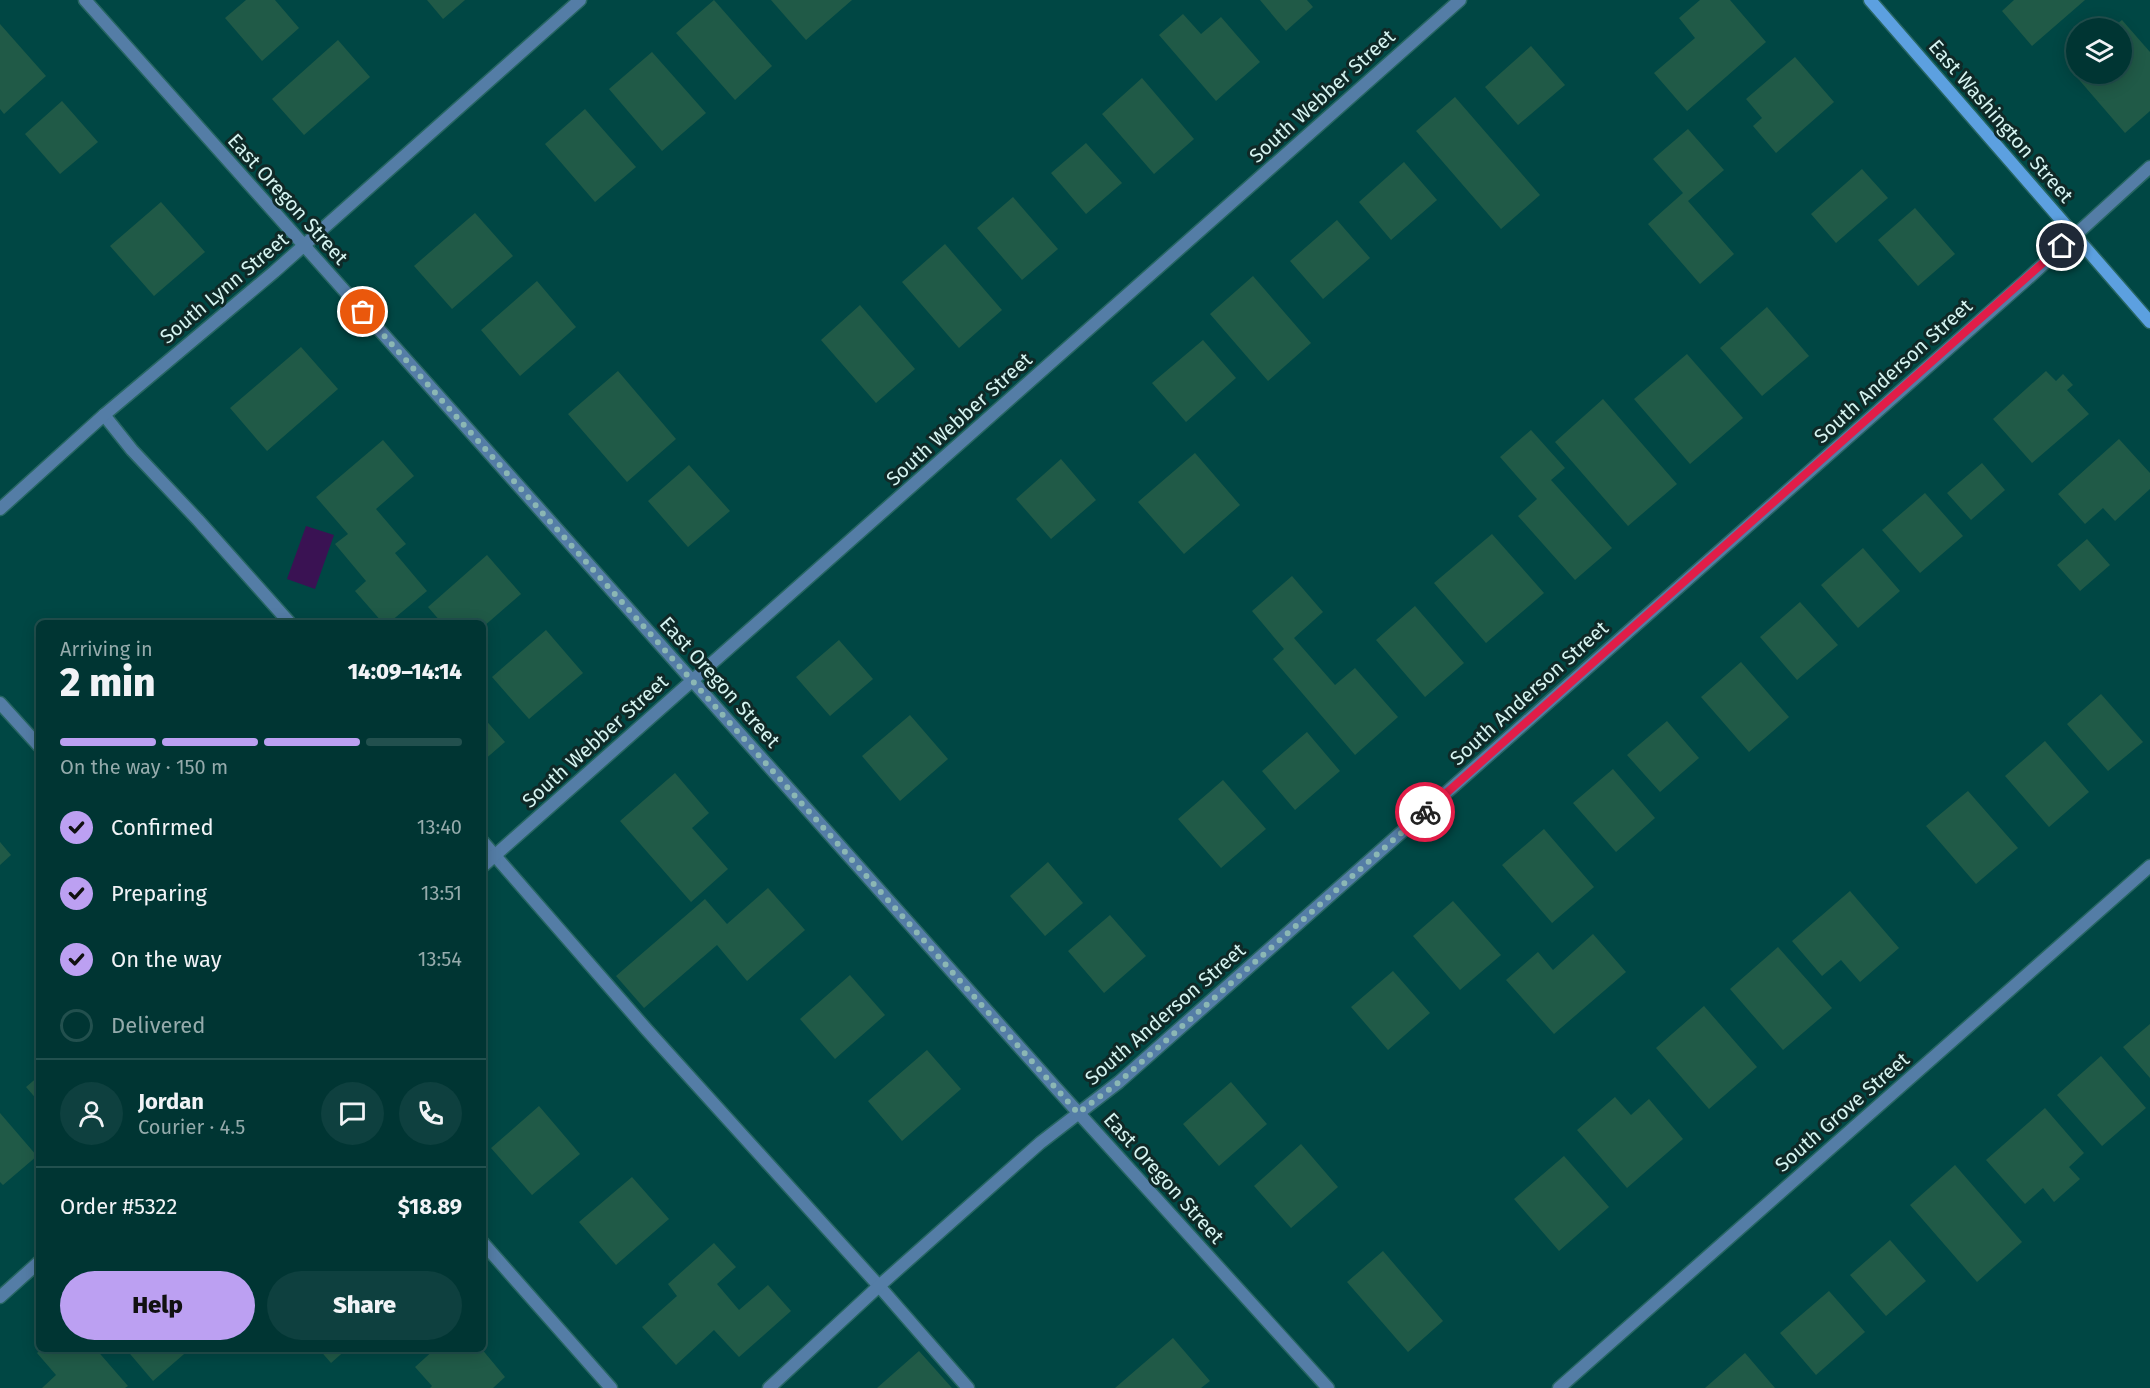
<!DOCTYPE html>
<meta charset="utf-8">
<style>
body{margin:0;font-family:"Fira Sans",sans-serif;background:#0e403f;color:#f1f3f6;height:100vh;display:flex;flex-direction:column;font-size:22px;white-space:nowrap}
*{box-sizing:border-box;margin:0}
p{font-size:20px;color:#95abac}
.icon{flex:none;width:33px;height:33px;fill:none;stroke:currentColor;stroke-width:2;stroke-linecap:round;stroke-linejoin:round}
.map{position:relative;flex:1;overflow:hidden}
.side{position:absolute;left:36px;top:620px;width:450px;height:732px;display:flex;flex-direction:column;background:#003533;border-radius:9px;box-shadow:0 3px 15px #0003,0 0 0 2px #22504e}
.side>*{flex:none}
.controls{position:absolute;left:2066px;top:18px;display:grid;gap:12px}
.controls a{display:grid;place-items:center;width:66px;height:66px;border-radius:50%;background:#003533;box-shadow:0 3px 15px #0003,0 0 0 2px #22504e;font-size:30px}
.pin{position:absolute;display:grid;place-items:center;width:51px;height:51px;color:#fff;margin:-26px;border:3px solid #fff;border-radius:50%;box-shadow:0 2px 6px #0007}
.courier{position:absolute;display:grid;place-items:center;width:60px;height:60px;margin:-30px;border:4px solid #e11d48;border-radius:50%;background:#fff;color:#222;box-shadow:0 2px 8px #0007}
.overview em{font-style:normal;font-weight:800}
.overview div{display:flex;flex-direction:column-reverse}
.overview{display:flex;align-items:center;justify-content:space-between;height:102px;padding:0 24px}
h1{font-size:39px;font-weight:800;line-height:45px}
.bar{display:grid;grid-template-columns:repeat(4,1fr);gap:9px 6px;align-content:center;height:72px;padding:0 24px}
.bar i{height:8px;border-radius:4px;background:#22504e}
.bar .on{background:#bca0f2}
.bar p{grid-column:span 4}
.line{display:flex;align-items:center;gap:15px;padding:0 24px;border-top:2px solid #22504e}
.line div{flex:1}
.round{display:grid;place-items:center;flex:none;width:63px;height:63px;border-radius:32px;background:#0e403f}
ol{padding:0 24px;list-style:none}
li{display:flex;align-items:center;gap:18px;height:66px}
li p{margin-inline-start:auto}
li .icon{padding:6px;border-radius:50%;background:#bca0f2;color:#111;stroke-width:4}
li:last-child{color:#95abac}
li i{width:33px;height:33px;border:3px solid #22504e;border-radius:50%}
.button{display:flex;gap:12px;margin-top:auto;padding:12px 24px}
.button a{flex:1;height:69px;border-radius:36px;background:#bca0f2;color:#111;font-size:24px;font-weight:800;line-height:69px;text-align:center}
.button a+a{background:#0e403f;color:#f1f3f6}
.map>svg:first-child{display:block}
.water{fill:#3a1253}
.building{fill:#205a47}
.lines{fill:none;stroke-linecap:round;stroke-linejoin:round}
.service-casing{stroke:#276663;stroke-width:15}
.minor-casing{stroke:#276663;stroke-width:15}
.secondary-casing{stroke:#276663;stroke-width:15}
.service{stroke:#547da6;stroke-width:12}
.minor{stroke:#547da6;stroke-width:12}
.secondary{stroke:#5ca0e0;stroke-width:12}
.done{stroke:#8bb7b4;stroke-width:6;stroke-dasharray:0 10.8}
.route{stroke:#e11d48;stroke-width:8}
.labels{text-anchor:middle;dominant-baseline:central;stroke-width:6;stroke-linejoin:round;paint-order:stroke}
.street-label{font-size:20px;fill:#d6f4f1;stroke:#0f2927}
</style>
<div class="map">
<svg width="2150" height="1388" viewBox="0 0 2150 1388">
<rect width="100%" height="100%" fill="#004744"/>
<path class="water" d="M 306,526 L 334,535 L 315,589 L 287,579 Z"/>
<path class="building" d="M 246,0 L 275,0 L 299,28 L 262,61 L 225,18 Z
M 427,0 L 465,0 L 443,19 Z
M 714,0 L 772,66 L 735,100 L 676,33 Z
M 771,0 L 852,0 L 806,40 Z
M 1260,0 L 1307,0 L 1313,7 L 1286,31 Z
M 1700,0 L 1730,0 L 1766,42 L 1687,111 L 1654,73 L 1695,38 L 1679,18 Z
M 2014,0 L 2085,0 L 2032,46 L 2002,11 Z
M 1183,14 L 1201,34 L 1221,17 L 1260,62 L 1216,101 L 1159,35 Z
M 2122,20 L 2150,52 L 2150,111 L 2125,133 L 2068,67 L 2076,59 L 2076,74 L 2121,74 L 2121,28 L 2112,28 Z
M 0,24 L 46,76 L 4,114 L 0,109 Z
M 338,40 L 370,77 L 304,135 L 272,99 Z
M 1531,46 L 1565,85 L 1518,125 L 1485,87 Z
M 652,52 L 706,113 L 662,151 L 609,89 Z
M 1795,57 L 1834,102 L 1776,153 L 1753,126 L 1762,118 L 1746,99 Z
M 1142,78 L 1194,139 L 1154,174 L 1102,114 Z
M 1455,97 L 1540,195 L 1501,229 L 1416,131 Z
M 62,101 L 98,142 L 60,174 L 25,134 Z
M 585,109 L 636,167 L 595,202 L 545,144 Z
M 1688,129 L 1724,170 L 1688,201 L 1734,254 L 1700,284 L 1648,224 L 1683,193 L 1653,159 Z
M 1086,143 L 1122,183 L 1086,214 L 1051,173 Z
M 1404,162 L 1437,200 L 1391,240 L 1359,202 Z
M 1862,169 L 1888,198 L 1836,243 L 1811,214 Z
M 1013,197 L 1058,249 L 1022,280 L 977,228 Z
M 161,202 L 205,252 L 154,296 L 110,246 Z
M 1915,208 L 1955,254 L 1918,286 L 1878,240 Z
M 475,213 L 513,256 L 452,309 L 414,266 Z
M 1337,220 L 1370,258 L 1323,299 L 1290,261 Z
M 945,244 L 1002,310 L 959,348 L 902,282 Z
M 1253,276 L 1311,343 L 1268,381 L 1210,314 Z
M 537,281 L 576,327 L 520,376 L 481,330 Z
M 860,305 L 915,369 L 876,403 L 821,340 Z
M 1767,307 L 1809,356 L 1762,396 L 1720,348 Z
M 1203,340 L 1236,378 L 1186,422 L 1152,383 Z
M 301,347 L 338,389 L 267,451 L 230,408 Z
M 1687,354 L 1743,418 L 1690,464 L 1634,399 Z
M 618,371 L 676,439 L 627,482 L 568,414 Z
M 2046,371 L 2056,381 L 2063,374 L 2073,385 L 2067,390 L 2089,414 L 2032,463 L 1993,419 Z
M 1603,399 L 1677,484 L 1628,526 L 1555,442 Z
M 1531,430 L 1565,468 L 1551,480 L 1612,548 L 1575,580 L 1518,516 L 1537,499 L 1500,457 Z
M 2119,439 L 2150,473 L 2150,489 L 2115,521 L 2103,508 L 2085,524 L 2058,494 Z
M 383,440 L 414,476 L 376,509 L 406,544 L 395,553 L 427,591 L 390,622 L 382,622 L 355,591 L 366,581 L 335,544 L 348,534 L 316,497 Z
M 1195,453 L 1240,505 L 1184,554 L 1138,502 Z
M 1061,459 L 1096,500 L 1051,539 L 1016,499 Z
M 1982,463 L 2005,490 L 1971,520 L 1947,493 Z
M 689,465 L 730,511 L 688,547 L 648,501 Z
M 1925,493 L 1963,536 L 1920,573 L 1882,530 Z
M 1492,534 L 1544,593 L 1486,643 L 1434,583 Z
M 2087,539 L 2110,565 L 2080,591 L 2057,565 Z
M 1863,548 L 1900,591 L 1858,628 L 1821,585 Z
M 487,555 L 521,594 L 483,627 L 483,622 L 441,622 L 428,607 Z
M 1292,576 L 1323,612 L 1294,638 L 1335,685 L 1355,668 L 1398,717 L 1355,755 L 1273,659 L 1284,649 L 1252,611 Z
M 1800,602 L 1838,645 L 1797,680 L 1760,637 Z
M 1415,606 L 1464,663 L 1425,697 L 1376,640 Z
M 546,630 L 583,673 L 529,719 L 492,677 Z
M 839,640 L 873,679 L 830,716 L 796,677 Z
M 1741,662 L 1789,717 L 1749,752 L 1701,697 Z
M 2101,694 L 2143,742 L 2108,771 L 2067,724 Z
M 910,715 L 948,759 L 900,801 L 862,756 Z
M 483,717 L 505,742 L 483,761 Z
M 1667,721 L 1699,758 L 1660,792 L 1627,755 Z
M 1307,732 L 1340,771 L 1295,810 L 1262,771 Z
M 2045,741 L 2089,792 L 2049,827 L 2005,776 Z
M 1613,769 L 1655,818 L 1616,852 L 1573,803 Z
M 675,773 L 709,813 L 692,828 L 728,869 L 691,902 L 620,821 Z
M 1223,780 L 1266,829 L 1221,868 L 1178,819 Z
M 1968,791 L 2018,848 L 1976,884 L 1926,826 Z
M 1544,829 L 1594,887 L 1552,923 L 1502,865 Z
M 0,842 L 11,855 L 0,865 Z
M 1048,862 L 1083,903 L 1045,936 L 1010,896 Z
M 768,888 L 805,930 L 747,981 L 717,945 L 644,1008 L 616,976 L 705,899 L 727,924 Z
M 1850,891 L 1899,948 L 1860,982 L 1841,960 L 1822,976 L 1792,941 Z
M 1453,901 L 1501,955 L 1460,990 L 1413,936 Z
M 1110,915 L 1146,956 L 1104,993 L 1068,951 Z
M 1593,934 L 1626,972 L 1554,1034 L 1506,980 L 1538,952 L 1553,970 Z
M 1778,947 L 1832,1008 L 1783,1050 L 1730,989 Z
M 1393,971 L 1430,1013 L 1388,1050 L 1351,1007 Z
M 850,975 L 885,1015 L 835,1059 L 800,1019 Z
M 1704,1006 L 1757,1067 L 1709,1109 L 1656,1048 Z
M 2150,1024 L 2150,1078 L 2123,1047 Z
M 927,1050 L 961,1089 L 902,1141 L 868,1101 Z
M 2101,1056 L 2146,1108 L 2102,1146 L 2057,1095 Z
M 39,1076 L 39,1102 L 26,1087 Z
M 1231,1082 L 1267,1124 L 1219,1166 L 1183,1124 Z
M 1615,1097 L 1631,1115 L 1649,1099 L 1683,1139 L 1627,1188 L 1577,1130 Z
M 539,1106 L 580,1154 L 532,1195 L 491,1148 Z
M 2045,1108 L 2084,1153 L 2069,1167 L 2080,1179 L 2054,1202 L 2043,1188 L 2025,1204 L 1986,1160 Z
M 0,1113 L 37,1156 L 3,1185 L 0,1182 Z
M 1301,1144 L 1338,1187 L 1291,1228 L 1254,1186 Z
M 1564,1156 L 1609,1207 L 1559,1251 L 1514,1199 Z
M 1955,1165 L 2022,1242 L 1977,1282 L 1910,1205 Z
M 632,1177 L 669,1219 L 616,1265 L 579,1222 Z
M 1890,1240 L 1926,1281 L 1886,1316 L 1850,1275 Z
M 714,1243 L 736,1267 L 717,1284 L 739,1310 L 768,1285 L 791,1311 L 739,1357 L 714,1330 L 676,1365 L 642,1327 L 677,1296 L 668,1284 Z
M 1383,1251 L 1443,1321 L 1408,1352 L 1347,1282 Z
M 1829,1291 L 1865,1332 L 1816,1375 L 1780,1333 Z
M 1173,1338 L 1210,1381 L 1201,1388 L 1115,1388 Z
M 42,1348 L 95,1348 L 128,1386 L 125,1388 L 42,1388 L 56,1375 L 37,1353 Z
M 125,1348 L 191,1348 L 153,1381 Z
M 318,1348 L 348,1348 L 331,1363 Z
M 436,1348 L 481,1348 L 505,1377 L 493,1388 L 430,1388 L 432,1386 L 415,1367 Z
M 919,1351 L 952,1388 L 877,1388 Z
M 1745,1353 L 1775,1388 L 1705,1388 Z"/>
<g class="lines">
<g class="service-casing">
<path id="service" d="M 104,415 L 132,450 L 198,520 L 289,622
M 483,842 L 647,1030 L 879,1286 L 968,1388"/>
</g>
<g class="minor-casing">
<path id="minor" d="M 85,0 L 1055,1087 L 1328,1388
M 0,509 L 104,415 L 274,272 L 580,0
M 0,703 L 39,746
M 483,866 L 1460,0
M 483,1243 L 611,1388
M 0,1297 L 39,1262
M 769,1388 L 879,1286 L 1040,1143 L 1119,1082 L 2026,280 L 2150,167
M 1559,1388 L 2150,866"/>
</g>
<g class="secondary-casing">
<path id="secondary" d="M 1870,0 L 2150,322"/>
</g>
<use href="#service" class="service"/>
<use href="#minor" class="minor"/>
<use href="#secondary" class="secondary"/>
</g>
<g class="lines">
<path class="done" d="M 363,312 L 1078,1113 L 1119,1082 L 1425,812"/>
<path class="route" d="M 1425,812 L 2062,246"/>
</g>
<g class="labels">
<g class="street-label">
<text transform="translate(1322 96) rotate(-42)">South Webber Street</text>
<text transform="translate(2001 121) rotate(49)">East Washington Street</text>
<text transform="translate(288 199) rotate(48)">East Oregon Street</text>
<text transform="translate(224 288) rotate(-40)">South Lynn Street</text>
<text transform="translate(1893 371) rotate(-42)">South Anderson Street</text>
<text transform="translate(959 419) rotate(-42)">South Webber Street</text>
<text transform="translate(720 682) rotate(48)">East Oregon Street</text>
<text transform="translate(1529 693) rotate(-42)">South Anderson Street</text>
<text transform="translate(595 741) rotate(-42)">South Webber Street</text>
<text transform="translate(1165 1014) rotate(-41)">South Anderson Street</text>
<text transform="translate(1842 1112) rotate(-41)">South Grove Street</text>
<text transform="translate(1164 1178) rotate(48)">East Oregon Street</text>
</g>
</g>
</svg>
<div class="controls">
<a><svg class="icon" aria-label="layers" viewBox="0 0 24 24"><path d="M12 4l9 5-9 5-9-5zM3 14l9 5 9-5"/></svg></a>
</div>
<div class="pin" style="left:363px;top:312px;background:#ea580c"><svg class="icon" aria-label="bag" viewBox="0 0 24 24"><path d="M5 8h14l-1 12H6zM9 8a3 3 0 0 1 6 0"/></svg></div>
<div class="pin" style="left:2062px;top:246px;background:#1f2937"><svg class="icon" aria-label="home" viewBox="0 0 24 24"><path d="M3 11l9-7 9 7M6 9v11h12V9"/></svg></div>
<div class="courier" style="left:1425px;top:812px"><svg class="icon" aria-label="bike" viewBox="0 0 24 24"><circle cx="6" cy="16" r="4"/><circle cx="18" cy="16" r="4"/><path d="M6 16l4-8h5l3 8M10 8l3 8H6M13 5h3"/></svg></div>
<section class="side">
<div class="overview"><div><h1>2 min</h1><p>Arriving in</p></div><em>14:09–14:14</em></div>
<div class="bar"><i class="on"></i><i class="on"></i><i class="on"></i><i></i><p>On the way · 150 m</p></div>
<ol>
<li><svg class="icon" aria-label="check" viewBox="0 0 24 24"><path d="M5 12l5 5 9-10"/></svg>Confirmed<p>13:40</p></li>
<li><svg class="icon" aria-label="check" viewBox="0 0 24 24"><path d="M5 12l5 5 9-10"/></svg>Preparing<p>13:51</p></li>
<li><svg class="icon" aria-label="check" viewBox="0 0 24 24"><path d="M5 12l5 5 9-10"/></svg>On the way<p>13:54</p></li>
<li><i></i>Delivered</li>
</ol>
<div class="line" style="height:108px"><a class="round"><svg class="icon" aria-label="person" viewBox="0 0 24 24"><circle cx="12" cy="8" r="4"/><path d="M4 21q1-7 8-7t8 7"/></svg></a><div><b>Jordan</b><p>Courier · 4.5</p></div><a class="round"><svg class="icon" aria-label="chat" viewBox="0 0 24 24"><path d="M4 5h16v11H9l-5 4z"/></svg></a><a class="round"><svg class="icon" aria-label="phone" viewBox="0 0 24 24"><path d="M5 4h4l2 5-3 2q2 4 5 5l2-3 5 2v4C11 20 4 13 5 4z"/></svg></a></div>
<div class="line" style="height:78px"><div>Order #5322</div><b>$18.89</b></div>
<div class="button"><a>Help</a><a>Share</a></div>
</section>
</div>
